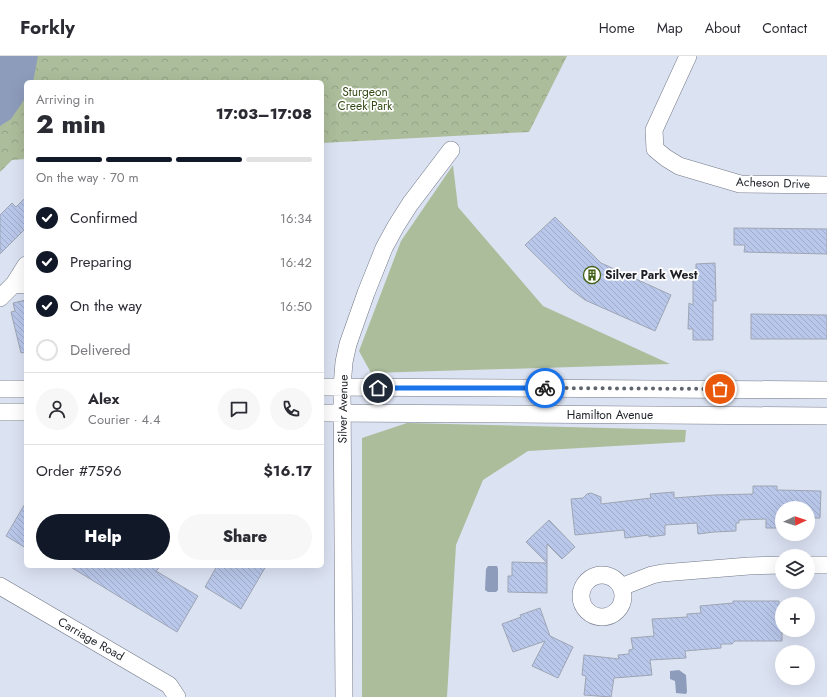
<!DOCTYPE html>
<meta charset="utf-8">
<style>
body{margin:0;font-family:Jost,sans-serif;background:#f7f7f7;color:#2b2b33;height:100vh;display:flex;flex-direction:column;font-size:15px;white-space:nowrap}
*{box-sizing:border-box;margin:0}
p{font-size:13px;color:#7c7c81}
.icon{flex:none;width:22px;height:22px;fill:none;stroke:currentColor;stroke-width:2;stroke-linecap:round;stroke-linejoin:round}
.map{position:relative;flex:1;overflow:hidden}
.drawer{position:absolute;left:24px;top:24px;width:300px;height:488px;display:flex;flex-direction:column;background:#fff;border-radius:6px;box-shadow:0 4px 16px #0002}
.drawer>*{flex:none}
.needle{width:26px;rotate:87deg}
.buttons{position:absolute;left:775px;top:445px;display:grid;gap:8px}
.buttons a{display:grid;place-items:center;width:40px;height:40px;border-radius:50%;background:#fff;box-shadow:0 4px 16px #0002;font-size:20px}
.pin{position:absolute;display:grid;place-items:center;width:34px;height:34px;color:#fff;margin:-17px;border:2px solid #fff;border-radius:50%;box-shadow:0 1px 4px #0007}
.courier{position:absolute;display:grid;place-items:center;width:40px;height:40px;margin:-20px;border:3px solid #1a73e8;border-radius:50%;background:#fff;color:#222;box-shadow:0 1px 5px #0007}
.head em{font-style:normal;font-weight:800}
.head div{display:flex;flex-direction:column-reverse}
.head{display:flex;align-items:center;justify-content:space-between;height:68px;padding:0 12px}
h1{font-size:26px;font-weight:800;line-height:30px}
.bar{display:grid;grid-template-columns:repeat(4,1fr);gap:6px 4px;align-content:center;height:48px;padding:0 12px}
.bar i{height:5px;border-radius:3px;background:#e1e1e2}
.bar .selected{background:#111827}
.bar p{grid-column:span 4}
.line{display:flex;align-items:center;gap:10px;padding:0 12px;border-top:1px solid #e1e1e2}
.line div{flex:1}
.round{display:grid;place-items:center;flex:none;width:42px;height:42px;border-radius:21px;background:#f7f7f7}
ol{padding:0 12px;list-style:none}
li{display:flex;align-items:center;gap:12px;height:44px}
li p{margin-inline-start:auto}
li .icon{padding:4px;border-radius:50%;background:#111827;color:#fff;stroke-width:4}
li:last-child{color:#7c7c81}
li i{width:22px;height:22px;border:2px solid #e1e1e2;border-radius:50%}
.primary-button{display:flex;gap:8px;margin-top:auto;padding:8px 12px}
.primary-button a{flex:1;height:46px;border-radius:24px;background:#111827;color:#fff;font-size:16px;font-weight:800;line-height:46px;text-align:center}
.primary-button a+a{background:#f7f7f7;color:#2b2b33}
header{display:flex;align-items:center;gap:24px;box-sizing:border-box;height:56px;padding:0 20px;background:#fff;border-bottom:1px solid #e1e1e2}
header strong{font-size:19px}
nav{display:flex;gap:22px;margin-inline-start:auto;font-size:14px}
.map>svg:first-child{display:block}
.grass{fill:#acbd9b}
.park{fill:url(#park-crowns)}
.water{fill:#8e9cbc}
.building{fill:url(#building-back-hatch);stroke:#9ea5b4}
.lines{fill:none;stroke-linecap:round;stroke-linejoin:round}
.minor-casing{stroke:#727886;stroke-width:18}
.minor{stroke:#fff;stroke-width:17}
.done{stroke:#60646d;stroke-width:4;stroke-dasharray:0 7.2}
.route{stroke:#1a73e8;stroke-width:5}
.labels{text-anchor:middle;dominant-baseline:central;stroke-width:3.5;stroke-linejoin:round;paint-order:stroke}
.park-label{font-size:12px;fill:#354c19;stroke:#fff}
.street-label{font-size:12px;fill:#1d2026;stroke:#fff}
.poi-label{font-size:12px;font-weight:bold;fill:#1d2026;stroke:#fff;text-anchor:start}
</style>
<header>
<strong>Forkly</strong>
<nav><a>Home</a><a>Map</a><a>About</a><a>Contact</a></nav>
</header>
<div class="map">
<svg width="827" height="641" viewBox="0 0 827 641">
<defs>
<pattern id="park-crowns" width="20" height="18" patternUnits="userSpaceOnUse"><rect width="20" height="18" fill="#acbd9b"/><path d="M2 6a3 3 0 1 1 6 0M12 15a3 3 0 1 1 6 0" fill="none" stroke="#94a285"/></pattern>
<pattern id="building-back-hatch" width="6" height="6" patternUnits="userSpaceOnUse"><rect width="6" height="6" fill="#b9c7ea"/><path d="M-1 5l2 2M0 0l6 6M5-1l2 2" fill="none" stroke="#9fabc9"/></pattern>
</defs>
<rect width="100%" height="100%" fill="#dbe2f2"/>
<path class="grass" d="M 453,109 L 458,151 L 543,250 L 670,308 L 371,317 L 359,295 L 401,185 Z
M 407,367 L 686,374 L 685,386 L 528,395 L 483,424 L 456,489 L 447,641 L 362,641 L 362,382 Z"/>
<path class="park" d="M 0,0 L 567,0 L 529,76 L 322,87 L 322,26 L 26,26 L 26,103 L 12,104 L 0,116 Z"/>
<path class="water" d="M 0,0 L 38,0 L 33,26 L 26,26 L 26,41 L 11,63 L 0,70 Z
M 488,510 L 497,510 L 498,513 L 498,534 L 496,536 L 488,536 L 485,534 L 486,513 Z
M 679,614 L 686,619 L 687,636 L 686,638 L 676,637 L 675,625 L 670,623 L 670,615 Z"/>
<path class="building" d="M 26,141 L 26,172 L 0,198 L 0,159 L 12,147 L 16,151 Z
M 555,161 L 601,207 L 671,239 L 655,275 L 585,244 L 569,232 L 525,189 Z
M 734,172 L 827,173 L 827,198 L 744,196 L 745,189 L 734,189 Z
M 715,207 L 716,245 L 713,245 L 713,284 L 693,284 L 693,273 L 688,273 L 689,247 L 693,249 L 693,218 L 696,218 L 696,208 Z
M 26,244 L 26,296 L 21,297 L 11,256 L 15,255 L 13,247 Z
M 751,258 L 827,259 L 827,283 L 751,283 Z
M 753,430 L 777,430 L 777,434 L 821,435 L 820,462 L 808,462 L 808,452 L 782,452 L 782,472 L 766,472 L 766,463 L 739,464 L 739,467 L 736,467 L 736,475 L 714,476 L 698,478 L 697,467 L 665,469 L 665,479 L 649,481 L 649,479 L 625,482 L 624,474 L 575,479 L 571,443 L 583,442 L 587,438 L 591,437 L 601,441 L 601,448 L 651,442 L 650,438 L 674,436 L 674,442 L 714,439 L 753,438 Z
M 26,446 L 26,492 L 6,480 Z
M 549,464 L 575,491 L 562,503 L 547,488 L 547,537 L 508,536 L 508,520 L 512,520 L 512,506 L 547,507 L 526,486 Z
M 69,510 L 161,510 L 156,515 L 198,540 L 177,576 Z
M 217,510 L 266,510 L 241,553 L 205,531 Z
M 733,545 L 779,545 L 779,551 L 782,551 L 782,585 L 735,585 L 732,588 L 721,588 L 721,592 L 685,595 L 686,602 L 650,604 L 652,619 L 614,622 L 611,641 L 584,639 L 586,620 L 582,619 L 584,599 L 619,603 L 618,599 L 629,598 L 629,594 L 633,593 L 631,582 L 654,580 L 652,563 L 687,561 L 687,558 L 701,557 L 700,550 L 733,547 Z
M 540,552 L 550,580 L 573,591 L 558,622 L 532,610 L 545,585 L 513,596 L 502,568 L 521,561 L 520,559 Z"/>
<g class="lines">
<g class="minor-casing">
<path id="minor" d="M 688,0 L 654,74 L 655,93 L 666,102 L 679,110 L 740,128 L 827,129
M 14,228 L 26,209
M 0,242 L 14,228 L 26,229
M 322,331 L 827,334
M 0,333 L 26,333
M 0,356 L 26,356
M 322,357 L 827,360
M 808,509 L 827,509
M581 540a21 21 0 1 1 42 0a21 21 0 1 1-42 0Z
M 0,530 L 169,629 L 177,641
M 621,531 L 652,519 L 662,517 L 749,510 L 782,509
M 344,641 L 342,331 L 344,306 L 348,288 L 366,237 L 384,192 L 396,170 L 410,148 L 451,94"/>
</g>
<use href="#minor" class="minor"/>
</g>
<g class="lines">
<path class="done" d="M 545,332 L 720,333"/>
<path class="route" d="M 378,332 L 545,332"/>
</g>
<defs>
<g id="building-ring" transform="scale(0.9)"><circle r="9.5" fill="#fff" stroke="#416015" stroke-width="1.5"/><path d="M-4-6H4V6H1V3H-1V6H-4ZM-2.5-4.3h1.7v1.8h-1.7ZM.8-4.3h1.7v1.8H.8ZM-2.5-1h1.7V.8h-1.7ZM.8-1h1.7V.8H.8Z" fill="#416015"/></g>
</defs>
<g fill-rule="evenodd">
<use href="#building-ring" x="592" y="219"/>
</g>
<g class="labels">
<g class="park-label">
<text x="365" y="36">Sturgeon<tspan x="365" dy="14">Creek Park</tspan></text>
</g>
<g class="street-label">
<text transform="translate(773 127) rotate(2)">Acheson Drive</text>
<text transform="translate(343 353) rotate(-89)">Silver Avenue</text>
<text x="610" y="359">Hamilton Avenue</text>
<text transform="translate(91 583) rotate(30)">Carriage Road</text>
</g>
<g class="poi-label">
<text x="605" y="219">Silver Park West</text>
</g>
</g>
</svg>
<div class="buttons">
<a><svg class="needle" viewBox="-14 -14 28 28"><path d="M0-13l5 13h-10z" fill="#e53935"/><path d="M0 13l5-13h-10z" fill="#7c7c81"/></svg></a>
<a><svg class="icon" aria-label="layers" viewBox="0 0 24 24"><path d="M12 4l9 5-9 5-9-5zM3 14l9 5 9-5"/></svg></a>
<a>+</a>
<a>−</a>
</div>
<div class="pin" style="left:720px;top:333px;background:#ea580c"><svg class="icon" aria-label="bag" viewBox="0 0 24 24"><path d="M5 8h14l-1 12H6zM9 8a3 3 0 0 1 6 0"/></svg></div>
<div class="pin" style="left:378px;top:332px;background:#1f2937"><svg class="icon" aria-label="home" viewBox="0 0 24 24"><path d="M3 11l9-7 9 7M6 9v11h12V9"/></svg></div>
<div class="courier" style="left:545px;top:332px"><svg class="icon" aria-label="bike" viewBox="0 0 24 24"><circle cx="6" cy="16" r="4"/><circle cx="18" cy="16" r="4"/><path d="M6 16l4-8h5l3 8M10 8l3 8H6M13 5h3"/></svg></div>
<section class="drawer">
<div class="head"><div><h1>2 min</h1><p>Arriving in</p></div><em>17:03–17:08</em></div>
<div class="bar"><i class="selected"></i><i class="selected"></i><i class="selected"></i><i></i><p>On the way · 70 m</p></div>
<ol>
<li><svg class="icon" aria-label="check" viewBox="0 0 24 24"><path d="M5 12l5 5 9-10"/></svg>Confirmed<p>16:34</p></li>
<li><svg class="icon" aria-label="check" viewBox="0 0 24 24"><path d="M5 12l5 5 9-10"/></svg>Preparing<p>16:42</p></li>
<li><svg class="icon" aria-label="check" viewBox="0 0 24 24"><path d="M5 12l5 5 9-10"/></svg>On the way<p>16:50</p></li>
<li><i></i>Delivered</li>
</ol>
<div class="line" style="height:72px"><a class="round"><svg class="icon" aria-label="person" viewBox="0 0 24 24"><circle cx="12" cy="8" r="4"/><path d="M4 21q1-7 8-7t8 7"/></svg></a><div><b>Alex</b><p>Courier · 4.4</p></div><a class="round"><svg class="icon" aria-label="chat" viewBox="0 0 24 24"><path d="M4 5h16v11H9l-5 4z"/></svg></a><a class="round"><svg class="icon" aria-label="phone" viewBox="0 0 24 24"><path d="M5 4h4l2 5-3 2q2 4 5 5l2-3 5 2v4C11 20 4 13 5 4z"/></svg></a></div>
<div class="line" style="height:52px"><div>Order #7596</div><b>$16.17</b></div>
<div class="primary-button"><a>Help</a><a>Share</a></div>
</section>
</div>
